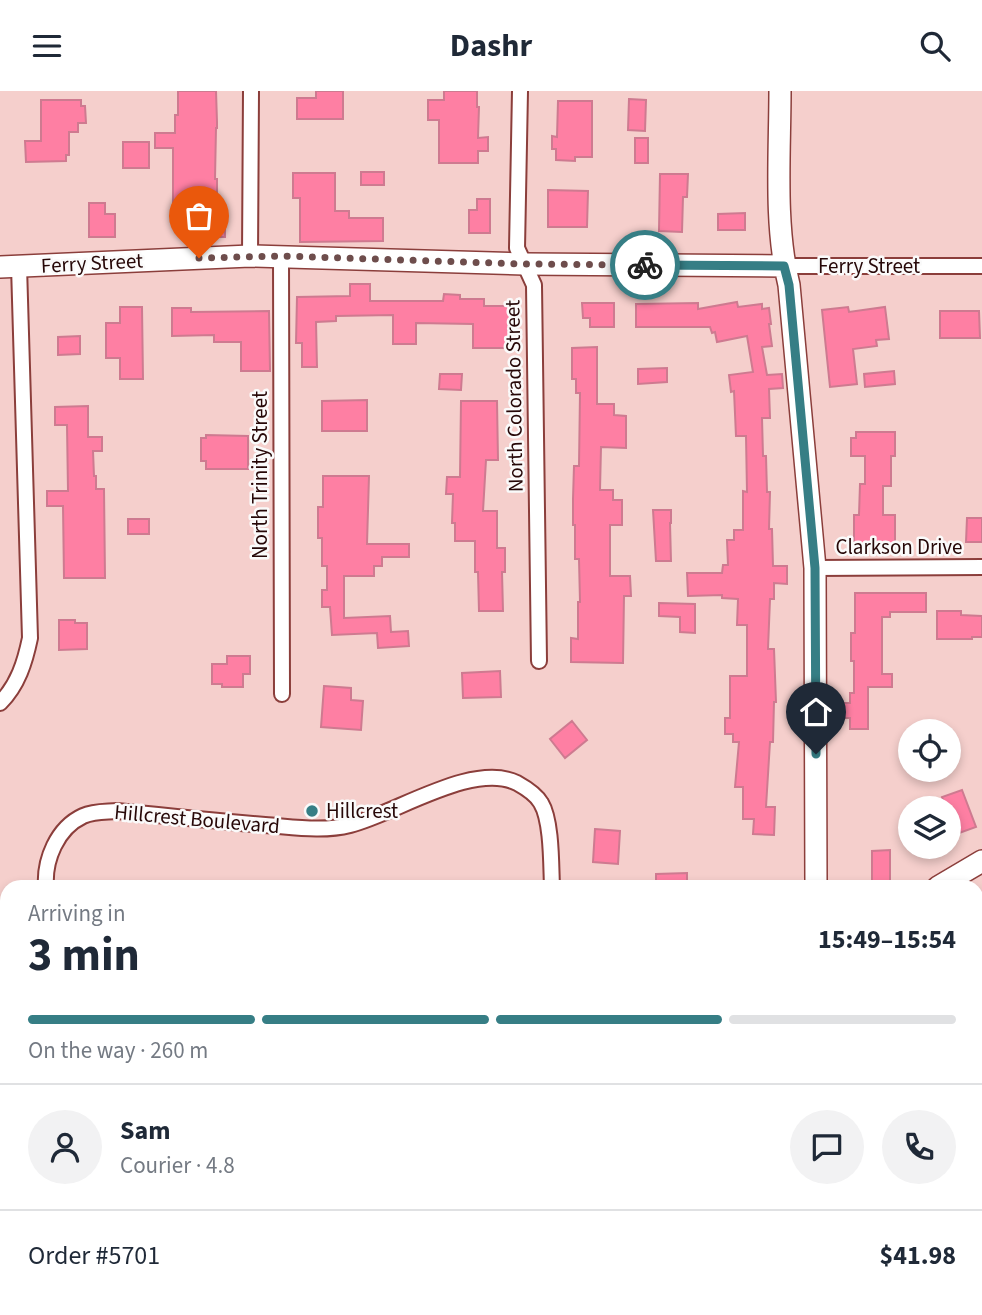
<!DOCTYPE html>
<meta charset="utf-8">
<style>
body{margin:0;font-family:"Source Sans 3",sans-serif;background:#f2f2f3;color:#1f2937;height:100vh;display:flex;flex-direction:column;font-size:26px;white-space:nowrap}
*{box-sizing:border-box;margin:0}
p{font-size:23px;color:#747a83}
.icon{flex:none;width:38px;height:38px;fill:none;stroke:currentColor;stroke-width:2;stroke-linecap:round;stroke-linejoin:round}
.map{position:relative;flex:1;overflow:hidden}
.details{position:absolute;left:0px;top:789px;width:984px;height:436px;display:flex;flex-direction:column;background:#fff;border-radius:21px 21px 0 0;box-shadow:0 4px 10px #0003}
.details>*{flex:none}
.tools{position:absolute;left:898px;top:628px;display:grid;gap:14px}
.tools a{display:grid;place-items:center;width:63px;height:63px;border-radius:50%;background:#fff;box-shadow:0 4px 10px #0003;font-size:35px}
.pin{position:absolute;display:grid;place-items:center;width:60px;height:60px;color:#fff;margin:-72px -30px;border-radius:50% 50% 50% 0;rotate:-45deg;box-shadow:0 0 7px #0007}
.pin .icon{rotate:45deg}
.courier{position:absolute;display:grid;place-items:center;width:70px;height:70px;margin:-35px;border:5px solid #367e85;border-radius:50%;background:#fff;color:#222;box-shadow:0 2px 9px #0007}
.headline em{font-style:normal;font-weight:700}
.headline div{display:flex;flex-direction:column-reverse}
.headline{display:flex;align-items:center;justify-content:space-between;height:119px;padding:0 28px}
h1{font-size:46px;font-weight:700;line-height:52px}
.bar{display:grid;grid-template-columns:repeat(4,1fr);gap:10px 7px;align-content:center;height:84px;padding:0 28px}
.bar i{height:9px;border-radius:5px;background:#e0e1e3}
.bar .current{background:#367e85}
.bar p{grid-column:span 4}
.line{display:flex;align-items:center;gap:18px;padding:0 28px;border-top:2px solid #e0e1e3}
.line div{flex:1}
.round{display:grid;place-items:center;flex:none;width:74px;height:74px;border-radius:37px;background:#f2f2f3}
header{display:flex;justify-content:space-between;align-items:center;height:91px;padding:0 28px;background:#fff;font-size:32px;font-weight:700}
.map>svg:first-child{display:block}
.building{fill:#fe7fa3;stroke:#ce7a90;stroke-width:2}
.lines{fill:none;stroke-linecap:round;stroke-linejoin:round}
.street-casing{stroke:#8b3e3b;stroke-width:18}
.secondary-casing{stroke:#8b3e3b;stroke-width:24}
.street{stroke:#fff;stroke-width:14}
.secondary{stroke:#fff;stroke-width:21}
.done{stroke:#6e4d4c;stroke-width:7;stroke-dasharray:0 12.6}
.route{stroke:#367e85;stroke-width:9}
.poi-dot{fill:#367e85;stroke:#fafafa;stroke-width:2.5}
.labels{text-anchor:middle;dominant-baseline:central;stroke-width:5;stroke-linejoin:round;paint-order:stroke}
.street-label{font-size:21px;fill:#260707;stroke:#fafafa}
.poi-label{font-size:21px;fill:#260707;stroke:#fafafa;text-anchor:start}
</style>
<header><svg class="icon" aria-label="menu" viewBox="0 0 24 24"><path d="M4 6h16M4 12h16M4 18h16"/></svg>Dashr<svg class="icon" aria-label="search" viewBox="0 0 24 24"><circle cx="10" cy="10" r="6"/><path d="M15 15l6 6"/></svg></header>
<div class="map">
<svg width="982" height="1224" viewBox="0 0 982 1224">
<rect width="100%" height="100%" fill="#f5cfcc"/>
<path class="building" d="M 178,0 L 216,0 L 217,31 L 217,37 L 216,37 L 215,88 L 217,88 L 217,127 L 225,127 L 225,146 L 195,146 L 195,114 L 173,114 L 173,57 L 155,57 L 155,42 L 175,42 L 175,24 L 178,24 Z
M 316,0 L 343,0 L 343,28 L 297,28 L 297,7 L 316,7 Z
M 444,0 L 477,0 L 477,16 L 479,16 L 478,47 L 488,46 L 488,60 L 478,60 L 478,72 L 439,72 L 439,29 L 428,29 L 428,9 L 444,9 Z
M 629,8 L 646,9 L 645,40 L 628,39 Z
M 41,9 L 81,9 L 81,15 L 85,15 L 86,32 L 78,32 L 78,41 L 69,41 L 69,64 L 66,64 L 66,70 L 26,71 L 25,50 L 41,50 Z
M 558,10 L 592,10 L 592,66 L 575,66 L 575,70 L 556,69 L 556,58 L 552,58 L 552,45 L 557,46 Z
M 635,47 L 648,47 L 648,72 L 635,72 Z
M 123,51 L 149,51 L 149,77 L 123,77 Z
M 361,81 L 384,81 L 384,94 L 361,94 Z
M 293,82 L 335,82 L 335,120 L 349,120 L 349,127 L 383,127 L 383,150 L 300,151 L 300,107 L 293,107 Z
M 660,83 L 688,83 L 687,106 L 683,106 L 682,141 L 659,140 Z
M 548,99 L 588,100 L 587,136 L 548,136 Z
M 477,108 L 490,108 L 490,142 L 469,142 L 469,119 L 477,119 Z
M 89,112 L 105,112 L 105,123 L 115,123 L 115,146 L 89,146 Z
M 745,122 L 745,139 L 718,139 L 718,123 Z
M 350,193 L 370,193 L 370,210 L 443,210 L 444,203 L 460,204 L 460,208 L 484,208 L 484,215 L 511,215 L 511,257 L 473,257 L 473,233 L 416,232 L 416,253 L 393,253 L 393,224 L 336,225 L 336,230 L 316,231 L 317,276 L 302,276 L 302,252 L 296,252 L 297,206 L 350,205 Z
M 737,211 L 738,216 L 762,213 L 762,218 L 769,217 L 771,233 L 769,233 L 772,255 L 762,256 L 767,284 L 782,283 L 783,297 L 769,298 L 770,327 L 762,327 L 763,365 L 766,365 L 767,401 L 770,401 L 769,438 L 772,438 L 773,475 L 787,475 L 787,493 L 774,492 L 774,508 L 770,508 L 768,558 L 774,558 L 776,611 L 774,611 L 773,651 L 770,651 L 766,716 L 775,716 L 774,744 L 753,743 L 754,728 L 743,728 L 743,696 L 735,696 L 739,651 L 733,651 L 733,643 L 725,643 L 725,627 L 730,627 L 730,585 L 747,585 L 747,534 L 737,534 L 738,508 L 722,507 L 722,504 L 688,505 L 687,482 L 722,482 L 723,474 L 728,474 L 727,449 L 734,449 L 734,439 L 743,439 L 743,400 L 747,401 L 746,345 L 736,345 L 734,300 L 731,301 L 729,284 L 753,281 L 747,245 L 717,251 L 715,241 L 712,242 L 710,236 L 636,236 L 636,213 L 698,212 L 698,218 Z
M 582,212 L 614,212 L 614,236 L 590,236 L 590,227 L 583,227 Z
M 120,216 L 142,216 L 143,288 L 120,288 L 120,267 L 106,267 L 106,232 L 120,232 Z
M 848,216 L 849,221 L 885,216 L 889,248 L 876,249 L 877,255 L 853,258 L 857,293 L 830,296 L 822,219 Z
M 172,217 L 191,217 L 191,221 L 269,220 L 270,280 L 241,280 L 241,251 L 214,251 L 214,244 L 172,245 Z
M 940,220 L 979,220 L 980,247 L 940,247 Z
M 80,245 L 80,263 L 58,264 L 58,246 Z
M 597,256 L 597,313 L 614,313 L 614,324 L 626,325 L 626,357 L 601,356 L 600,399 L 613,399 L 613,409 L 622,409 L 622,434 L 610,434 L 610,485 L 630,485 L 631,505 L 624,505 L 623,572 L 571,571 L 571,547 L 578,548 L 578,511 L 580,511 L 579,468 L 575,468 L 575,434 L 573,434 L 573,408 L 574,375 L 579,375 L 580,302 L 576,302 L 576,288 L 572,288 L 572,257 Z
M 667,277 L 667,291 L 638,293 L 638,278 Z
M 894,280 L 895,293 L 865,296 L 864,283 Z
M 440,283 L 462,283 L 461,299 L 439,298 Z
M 367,309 L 367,340 L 322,340 L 322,310 Z
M 461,310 L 497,310 L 498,369 L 486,369 L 483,420 L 497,420 L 497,457 L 505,457 L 505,481 L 502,481 L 503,520 L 479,520 L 478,481 L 475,481 L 475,450 L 455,450 L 455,432 L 452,432 L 453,403 L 446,403 L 447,386 L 460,386 Z
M 88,315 L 88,346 L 102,346 L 102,360 L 93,360 L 94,385 L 96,385 L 96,398 L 104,398 L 105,487 L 64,487 L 63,415 L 47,415 L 47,400 L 68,400 L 67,334 L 55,334 L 55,316 Z
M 856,341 L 895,341 L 895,365 L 891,365 L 891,395 L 883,395 L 883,424 L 895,424 L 895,454 L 854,455 L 854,424 L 859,424 L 860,393 L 865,393 L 865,365 L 851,365 L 851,347 L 856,347 Z
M 206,344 L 248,345 L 248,378 L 206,378 L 206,370 L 201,370 L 201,347 L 206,347 Z
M 323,385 L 369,385 L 367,453 L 409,453 L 409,466 L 382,466 L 382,475 L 374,475 L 374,485 L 344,485 L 344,527 L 390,525 L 391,541 L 408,540 L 409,555 L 378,557 L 377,542 L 332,544 L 330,516 L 322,516 L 322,499 L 327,499 L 327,475 L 322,475 L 322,447 L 318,447 L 318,416 L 323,416 Z
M 653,419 L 671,419 L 671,432 L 670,432 L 671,470 L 656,470 Z
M 967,427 L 982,427 L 982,451 L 966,451 Z
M 128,428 L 149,428 L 149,443 L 128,443 Z
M 855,502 L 926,502 L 926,521 L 890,521 L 890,526 L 882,526 L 882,583 L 892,583 L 892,596 L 868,596 L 868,638 L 850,638 L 850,627 L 841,627 L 841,612 L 850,612 L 850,602 L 854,602 L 854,570 L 851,570 L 851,542 L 855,542 Z
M 659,512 L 695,513 L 695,542 L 680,541 L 680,526 L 659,525 Z
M 937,520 L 961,520 L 961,524 L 982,525 L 982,546 L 972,546 L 972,548 L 937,548 Z
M 59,529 L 75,529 L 75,532 L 87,532 L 87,558 L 59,559 Z
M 227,565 L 250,565 L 250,583 L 243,583 L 243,596 L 222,596 L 222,593 L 212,593 L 212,573 L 227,573 Z
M 500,580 L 501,606 L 463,607 L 462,582 Z
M 324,595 L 351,597 L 351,609 L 363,610 L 361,639 L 321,636 Z
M 572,630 L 587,649 L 565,667 L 550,648 Z
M 962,699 L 976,736 L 948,746 L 948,718 L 946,718 L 942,706 Z
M 595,738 L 620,740 L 618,773 L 593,771 Z
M 890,759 L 890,794 L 872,794 L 872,760 Z
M 687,782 L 687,796 L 656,796 L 656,783 Z"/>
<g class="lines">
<g class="street-casing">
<path id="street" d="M 520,0 L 517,157 L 534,194 L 539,570
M 250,165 L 251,0
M 281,165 L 282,603
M 784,175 L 982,175
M 815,477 L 982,476
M 0,612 C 18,594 25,571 30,547 L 19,175
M 46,796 C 44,769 57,737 83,725 C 94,720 105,721 117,720 C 166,725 216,730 265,734 C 293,736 323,741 350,734 C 395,723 473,670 517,692 C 526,697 536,703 541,712 C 552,730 551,775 552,796
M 0,976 L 7,977
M 23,1218 L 23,1224
M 313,1218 L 325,1224
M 552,1224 L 552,1218"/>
</g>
<g class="secondary-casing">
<path id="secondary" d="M 780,0 C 780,62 774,134 789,194 L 815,477 L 816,796
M 0,176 L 250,165 L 524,173 L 784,175
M 938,796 L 982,770
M 815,1224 L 815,1218"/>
</g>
<use href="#street" class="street"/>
<use href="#secondary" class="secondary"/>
</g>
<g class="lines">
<path class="done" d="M 199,167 L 281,165 L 524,173 L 645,174"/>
<path class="route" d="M 645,174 L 784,175 L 789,194 L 815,477 L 816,663"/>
</g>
<circle class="poi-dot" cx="312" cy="720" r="7"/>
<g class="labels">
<g class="street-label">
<text transform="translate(92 172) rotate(-3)">Ferry Street</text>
<text x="869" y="175">Ferry Street</text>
<text transform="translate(514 305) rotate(-91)">North Colorado Street</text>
<text transform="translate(260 384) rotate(-90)">North Trinity Street</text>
<text x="899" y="456">Clarkson Drive</text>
<text transform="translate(197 728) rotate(5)">Hillcrest Boulevard</text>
</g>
<g class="poi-label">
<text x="326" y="720">Hillcrest</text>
</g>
</g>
</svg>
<div class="tools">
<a><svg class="icon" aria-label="locate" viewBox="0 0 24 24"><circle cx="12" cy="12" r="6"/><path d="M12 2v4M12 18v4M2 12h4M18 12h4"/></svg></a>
<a><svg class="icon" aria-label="layers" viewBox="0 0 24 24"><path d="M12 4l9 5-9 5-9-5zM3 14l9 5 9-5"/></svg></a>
</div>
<div class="pin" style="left:199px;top:167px;background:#ea580c"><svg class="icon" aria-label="bag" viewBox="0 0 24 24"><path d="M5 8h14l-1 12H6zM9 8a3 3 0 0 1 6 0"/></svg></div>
<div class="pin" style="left:816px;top:663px;background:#1f2937"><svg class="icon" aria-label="home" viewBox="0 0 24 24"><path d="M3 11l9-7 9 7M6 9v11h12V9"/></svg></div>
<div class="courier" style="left:645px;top:174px"><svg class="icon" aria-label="bike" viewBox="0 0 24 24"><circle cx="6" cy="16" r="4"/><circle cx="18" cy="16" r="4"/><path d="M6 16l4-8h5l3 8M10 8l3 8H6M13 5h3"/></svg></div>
<section class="details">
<div class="headline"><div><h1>3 min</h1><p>Arriving in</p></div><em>15:49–15:54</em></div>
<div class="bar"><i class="current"></i><i class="current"></i><i class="current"></i><i></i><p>On the way · 260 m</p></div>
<div class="line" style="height:126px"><a class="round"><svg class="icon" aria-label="person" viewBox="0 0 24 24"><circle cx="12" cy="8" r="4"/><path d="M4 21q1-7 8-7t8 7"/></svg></a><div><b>Sam</b><p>Courier · 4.8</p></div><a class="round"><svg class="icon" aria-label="chat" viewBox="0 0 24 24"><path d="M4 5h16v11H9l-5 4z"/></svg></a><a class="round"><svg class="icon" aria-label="phone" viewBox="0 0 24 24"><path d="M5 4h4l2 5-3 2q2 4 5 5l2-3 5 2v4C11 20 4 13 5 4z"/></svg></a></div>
<div class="line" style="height:91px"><div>Order #5701</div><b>$41.98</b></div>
</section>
</div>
